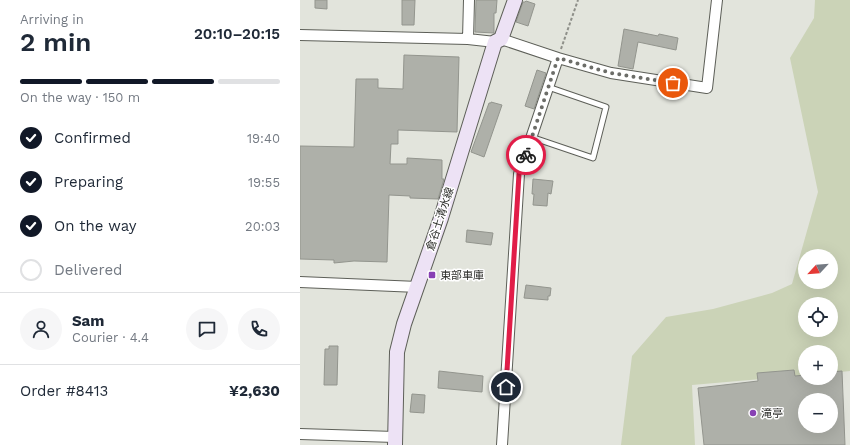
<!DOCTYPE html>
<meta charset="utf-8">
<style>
body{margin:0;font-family:"Work Sans","Noto Sans JP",sans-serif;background:#f6f6f7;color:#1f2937;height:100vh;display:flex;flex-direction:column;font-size:15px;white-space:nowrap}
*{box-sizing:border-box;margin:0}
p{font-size:13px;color:#747a83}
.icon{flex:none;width:22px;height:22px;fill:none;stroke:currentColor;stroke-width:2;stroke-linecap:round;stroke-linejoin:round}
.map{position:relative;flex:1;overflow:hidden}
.sheet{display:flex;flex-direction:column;background:#fff;width:300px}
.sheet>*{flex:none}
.needle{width:26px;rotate:244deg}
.fabs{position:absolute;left:498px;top:249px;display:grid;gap:8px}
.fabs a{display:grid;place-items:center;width:40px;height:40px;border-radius:50%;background:#fff;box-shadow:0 4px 16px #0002;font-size:20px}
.pin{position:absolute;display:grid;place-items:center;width:34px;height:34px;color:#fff;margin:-17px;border:2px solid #fff;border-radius:50%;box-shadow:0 1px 4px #0007}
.courier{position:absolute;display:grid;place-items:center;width:40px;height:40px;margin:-20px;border:3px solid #e11d48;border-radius:50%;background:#fff;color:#222;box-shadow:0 1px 5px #0007}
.headline em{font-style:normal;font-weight:600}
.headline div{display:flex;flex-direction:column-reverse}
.headline{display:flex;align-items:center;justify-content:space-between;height:68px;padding:0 20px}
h1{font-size:26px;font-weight:600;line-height:30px}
.bar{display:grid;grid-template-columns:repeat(4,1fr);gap:6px 4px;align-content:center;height:48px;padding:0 20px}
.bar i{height:5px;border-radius:3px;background:#e0e1e3}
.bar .on{background:#111827}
.bar p{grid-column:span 4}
.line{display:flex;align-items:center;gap:10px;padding:0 20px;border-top:1px solid #e0e1e3}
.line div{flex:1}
.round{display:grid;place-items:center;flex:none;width:42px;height:42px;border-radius:21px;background:#f6f6f7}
ol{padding:0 20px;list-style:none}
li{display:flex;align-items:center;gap:12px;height:44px}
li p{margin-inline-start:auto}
li .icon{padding:4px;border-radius:50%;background:#111827;color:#fff;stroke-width:4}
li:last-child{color:#747a83}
li i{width:22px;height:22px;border:2px solid #e0e1e3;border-radius:50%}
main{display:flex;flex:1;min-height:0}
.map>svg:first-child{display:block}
.green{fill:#cbd3b7;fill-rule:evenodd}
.building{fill:#aeb0a9;stroke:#93958e;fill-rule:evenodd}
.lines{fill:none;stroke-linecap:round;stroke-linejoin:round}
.service-casing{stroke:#5d5f58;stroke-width:7}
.minor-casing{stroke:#5d5f58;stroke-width:12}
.secondary-casing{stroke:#5d5f58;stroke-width:16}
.path{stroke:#8e8f89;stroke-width:2;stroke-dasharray:3 2;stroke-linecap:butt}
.service{stroke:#fff;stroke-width:5}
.minor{stroke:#fff;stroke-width:10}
.secondary{stroke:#ede2f5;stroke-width:14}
.done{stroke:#6c6d68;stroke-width:4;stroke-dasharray:0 7.2}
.route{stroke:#e11d48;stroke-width:5}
.poi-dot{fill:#8841b4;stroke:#fff;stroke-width:1.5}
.labels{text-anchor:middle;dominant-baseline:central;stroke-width:3;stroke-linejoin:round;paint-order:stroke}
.street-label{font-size:11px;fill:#2c2d2a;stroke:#fff}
.poi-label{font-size:11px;fill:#2c2d2a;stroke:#fff;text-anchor:start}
</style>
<main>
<section class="sheet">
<div class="headline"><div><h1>2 min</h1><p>Arriving in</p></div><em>20:10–20:15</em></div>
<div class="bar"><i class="on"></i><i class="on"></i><i class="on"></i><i></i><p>On the way · 150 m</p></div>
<ol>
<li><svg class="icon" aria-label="check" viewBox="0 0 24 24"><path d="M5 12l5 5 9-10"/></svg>Confirmed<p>19:40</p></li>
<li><svg class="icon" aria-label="check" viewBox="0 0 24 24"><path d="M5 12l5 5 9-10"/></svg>Preparing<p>19:55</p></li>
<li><svg class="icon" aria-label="check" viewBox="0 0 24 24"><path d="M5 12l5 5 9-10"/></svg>On the way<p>20:03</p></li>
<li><i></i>Delivered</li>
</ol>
<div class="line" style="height:72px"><a class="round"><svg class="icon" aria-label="person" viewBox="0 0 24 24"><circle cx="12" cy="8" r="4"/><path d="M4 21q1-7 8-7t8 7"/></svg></a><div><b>Sam</b><p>Courier · 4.4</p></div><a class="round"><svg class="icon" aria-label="chat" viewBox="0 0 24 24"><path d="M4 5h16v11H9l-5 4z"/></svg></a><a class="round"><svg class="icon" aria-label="phone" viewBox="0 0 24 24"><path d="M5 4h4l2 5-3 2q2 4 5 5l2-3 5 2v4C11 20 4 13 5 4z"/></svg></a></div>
<div class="line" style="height:52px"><div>Order #8413</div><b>¥2,630</b></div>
</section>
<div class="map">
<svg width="550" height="445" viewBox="0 0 550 445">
<rect width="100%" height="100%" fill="#e2e4dc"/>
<path class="green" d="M 515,0 L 550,0 L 550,371 L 531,373 L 531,352 L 505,352 L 505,375 L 392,385 L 395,445 L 321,445 L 332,356 L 366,317 L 413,309 L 472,293 L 492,284 L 518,192 L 490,58 L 514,18 ZM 505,256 L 531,256 L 531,282 L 505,282 ZM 505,304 L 531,304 L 531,330 L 505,330 Z"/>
<path class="building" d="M 15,0 L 27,0 L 27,9 L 15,8 Z
M 102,0 L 115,0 L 114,25 L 102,25 Z
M 176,0 L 197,0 L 196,13 L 194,13 L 194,33 L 175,32 Z
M 226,1 L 235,4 L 228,26 L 216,22 L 223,2 L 225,2 Z
M 324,29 L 358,36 L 359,34 L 378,38 L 376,50 L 338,42 L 333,69 L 318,66 Z
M 104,55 L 159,57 L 157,132 L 98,130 L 98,144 L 91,144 L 90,164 L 107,164 L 107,158 L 142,160 L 142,179 L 144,179 L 138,199 L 110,198 L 110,196 L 89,195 L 87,262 L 54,261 L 34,263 L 34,260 L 0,259 L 0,146 L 54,147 L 56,79 L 78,79 L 78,88 L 103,89 Z
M 237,70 L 246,73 L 234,109 L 225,106 Z
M 191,102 L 202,105 L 184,157 L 171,152 L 189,103 L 191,103 Z
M 233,179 L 253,181 L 251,194 L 248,193 L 247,206 L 233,205 L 234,194 L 232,194 Z
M 167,230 L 193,233 L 191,245 L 166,242 Z
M 226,285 L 251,288 L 250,296 L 248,296 L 248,300 L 224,298 Z
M 29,346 L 38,346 L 37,385 L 24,385 L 25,349 L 29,349 Z
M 494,370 L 495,376 L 505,375 L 505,378 L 531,378 L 531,372 L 542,371 L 545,445 L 404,445 L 398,388 L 458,381 L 457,373 ZM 505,400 L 531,400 L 531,426 L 505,426 Z
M 139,371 L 183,376 L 182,392 L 138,388 Z
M 112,394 L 125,395 L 124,413 L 110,412 Z"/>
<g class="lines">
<g class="service-casing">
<path id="service" d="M 231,137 L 293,158 L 306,107 L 248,87"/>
</g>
<g class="minor-casing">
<path id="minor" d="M 0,35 L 168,39 L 195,42
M 168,39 L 169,0
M 201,39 L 258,58 L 311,73 L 407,88 L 417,0
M 0,282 L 118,287
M 0,434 L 95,437
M 202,445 L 219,174 L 258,58"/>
</g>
<g class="secondary-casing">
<path id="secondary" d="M 95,445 L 97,352 L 104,324 L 141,218 L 195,42 L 201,39 L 215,0"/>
</g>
<path class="path" d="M 261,49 L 278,0"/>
<use href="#service" class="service"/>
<use href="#minor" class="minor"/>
<use href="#secondary" class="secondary"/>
</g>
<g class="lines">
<path class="done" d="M 226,155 L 258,58 L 311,73 L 373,83"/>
<path class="route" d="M 206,387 L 219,174 L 226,155"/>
</g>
<g class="poi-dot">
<rect x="128" y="271" width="8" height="8" rx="2"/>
<circle cx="453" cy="413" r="4"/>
</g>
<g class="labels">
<g class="street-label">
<text transform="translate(140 219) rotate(-72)">倉谷土清水線</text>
</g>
<g class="poi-label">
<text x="140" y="275">東部車庫</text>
<text x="461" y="413">滝亭</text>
</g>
</g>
</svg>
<div class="fabs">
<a><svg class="needle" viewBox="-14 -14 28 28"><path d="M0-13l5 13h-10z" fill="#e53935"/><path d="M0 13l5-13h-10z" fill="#747a83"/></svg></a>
<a><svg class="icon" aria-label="locate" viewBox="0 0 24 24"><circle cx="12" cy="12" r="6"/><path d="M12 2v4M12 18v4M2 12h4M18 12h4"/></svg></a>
<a>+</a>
<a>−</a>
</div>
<div class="pin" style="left:373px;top:83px;background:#ea580c"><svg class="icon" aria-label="bag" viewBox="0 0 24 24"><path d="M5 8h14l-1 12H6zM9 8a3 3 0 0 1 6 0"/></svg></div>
<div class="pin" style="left:206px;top:387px;background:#1f2937"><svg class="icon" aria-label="home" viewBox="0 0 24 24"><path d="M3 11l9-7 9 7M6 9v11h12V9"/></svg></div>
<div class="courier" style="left:226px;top:155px"><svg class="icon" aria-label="bike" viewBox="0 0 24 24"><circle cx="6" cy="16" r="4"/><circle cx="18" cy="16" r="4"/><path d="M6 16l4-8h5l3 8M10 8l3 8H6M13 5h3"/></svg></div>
</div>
</main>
